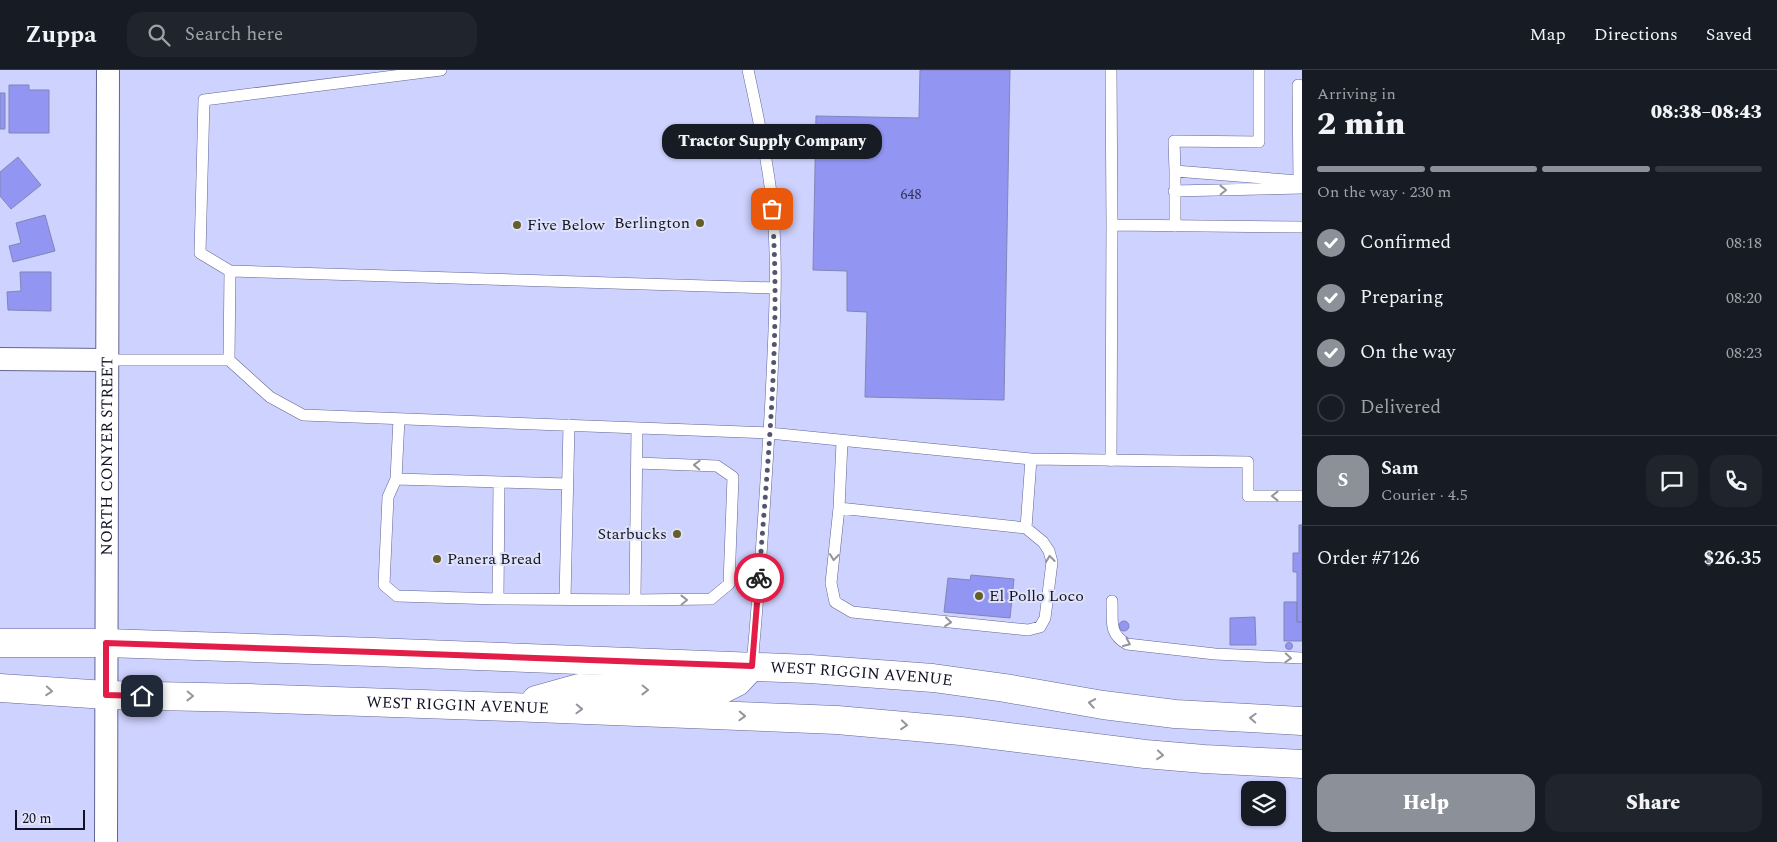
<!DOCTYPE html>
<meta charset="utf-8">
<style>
body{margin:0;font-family:Spectral,serif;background:#20242c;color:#f1f3f6;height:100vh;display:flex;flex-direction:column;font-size:19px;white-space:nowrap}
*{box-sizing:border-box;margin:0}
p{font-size:16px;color:#9ea1a6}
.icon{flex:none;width:28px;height:28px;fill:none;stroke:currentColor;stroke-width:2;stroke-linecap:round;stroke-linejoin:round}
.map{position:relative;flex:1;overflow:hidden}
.details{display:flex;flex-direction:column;background:#171b24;width:475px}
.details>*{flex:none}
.controls{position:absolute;left:1241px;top:711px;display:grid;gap:10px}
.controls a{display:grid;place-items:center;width:45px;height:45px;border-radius:10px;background:#171b24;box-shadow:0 1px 4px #0004;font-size:25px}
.scale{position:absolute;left:15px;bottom:12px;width:70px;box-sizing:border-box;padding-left:5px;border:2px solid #111224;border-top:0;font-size:14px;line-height:18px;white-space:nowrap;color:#111224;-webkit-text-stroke:4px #dfe2f8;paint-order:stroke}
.pin{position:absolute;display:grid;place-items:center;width:42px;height:42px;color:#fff;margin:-21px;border-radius:10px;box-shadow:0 2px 8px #0006}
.courier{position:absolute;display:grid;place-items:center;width:50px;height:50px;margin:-25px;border:4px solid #e11d48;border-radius:50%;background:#fff;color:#222;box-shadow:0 1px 6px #0007}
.bubble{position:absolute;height:35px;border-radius:15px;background:#171b24;box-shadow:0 1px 4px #0004;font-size:16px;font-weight:800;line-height:35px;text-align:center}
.head em{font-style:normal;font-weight:800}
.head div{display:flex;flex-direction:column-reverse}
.head{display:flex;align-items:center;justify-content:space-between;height:85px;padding:0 15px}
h1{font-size:32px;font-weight:800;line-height:38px}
.bar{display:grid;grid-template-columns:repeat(4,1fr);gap:8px 5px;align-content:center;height:60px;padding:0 15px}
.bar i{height:6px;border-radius:4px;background:#363941}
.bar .on{background:#8c9099}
.bar p{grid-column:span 4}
.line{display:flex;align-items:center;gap:12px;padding:0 15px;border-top:1px solid #363941}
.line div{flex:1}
.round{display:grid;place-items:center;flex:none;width:52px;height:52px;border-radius:15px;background:#20242c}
ol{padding:0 15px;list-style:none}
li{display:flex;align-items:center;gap:15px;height:55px}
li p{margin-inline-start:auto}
li .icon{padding:5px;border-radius:50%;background:#8c9099;color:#fff;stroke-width:4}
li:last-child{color:#9ea1a6}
li i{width:28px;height:28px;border:2px solid #363941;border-radius:50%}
.action{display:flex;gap:10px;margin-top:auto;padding:10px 15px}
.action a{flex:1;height:58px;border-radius:15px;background:#8c9099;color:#fff;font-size:20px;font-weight:800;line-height:58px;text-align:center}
.action a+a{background:#20242c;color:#f1f3f6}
header{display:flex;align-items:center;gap:30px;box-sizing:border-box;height:70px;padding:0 25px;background:#171b24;border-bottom:1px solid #363941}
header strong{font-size:24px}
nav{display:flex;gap:28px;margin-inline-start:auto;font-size:18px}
.search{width:350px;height:45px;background:#20242c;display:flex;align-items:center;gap:12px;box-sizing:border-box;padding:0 18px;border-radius:15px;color:#9ea1a6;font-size:19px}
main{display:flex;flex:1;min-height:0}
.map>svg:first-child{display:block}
.building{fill:#9295f2;stroke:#8185b7}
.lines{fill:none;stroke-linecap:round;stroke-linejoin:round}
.lane-casing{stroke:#626595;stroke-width:12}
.street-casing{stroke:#626595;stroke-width:24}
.secondary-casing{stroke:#626595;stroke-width:29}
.lane{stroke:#fff;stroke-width:11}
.street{stroke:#fff;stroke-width:22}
.secondary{stroke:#fff;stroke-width:28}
.oneway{stroke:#94949c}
.done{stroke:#535570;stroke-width:5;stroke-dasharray:0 9}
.route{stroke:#e11d48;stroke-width:6}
.poi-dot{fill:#665e2a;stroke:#dfe2f8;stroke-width:2}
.labels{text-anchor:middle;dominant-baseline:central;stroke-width:4;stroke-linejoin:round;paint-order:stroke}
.number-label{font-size:14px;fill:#313358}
.poi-label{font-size:16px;fill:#111224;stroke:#dfe2f8;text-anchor:start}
.street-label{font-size:16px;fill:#111224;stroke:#dfe2f8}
</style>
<header>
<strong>Zuppa</strong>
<div class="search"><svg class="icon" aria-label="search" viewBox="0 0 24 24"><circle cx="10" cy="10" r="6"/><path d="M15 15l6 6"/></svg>Search here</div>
<nav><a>Map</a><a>Directions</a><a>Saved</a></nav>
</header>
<main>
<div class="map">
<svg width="1302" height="772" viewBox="0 0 1302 772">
<rect width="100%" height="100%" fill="#ced2fe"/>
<path class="building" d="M 920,0 L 1010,0 L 1004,330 L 865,327 L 867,242 L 847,241 L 847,201 L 813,200 L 816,46 L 919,48 Z
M 9,15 L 29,15 L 29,20 L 49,20 L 49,63 L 9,63 Z
M 0,23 L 5,23 L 5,59 L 0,59 Z
M 18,87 L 41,115 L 11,139 L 0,126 L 0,102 Z
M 45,145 L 55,181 L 13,192 L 9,176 L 21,173 L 16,153 Z
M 20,202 L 51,202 L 51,241 L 8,240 L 7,222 L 21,221 Z
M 1299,455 L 1302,455 L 1302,552 L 1297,552 L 1297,502 L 1293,502 L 1293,483 L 1299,483 Z
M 971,505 L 1014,509 L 1010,548 L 944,542 L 948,508 L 970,510 Z
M 1284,532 L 1297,532 L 1297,552 L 1302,552 L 1302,571 L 1284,571 Z
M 1255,547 L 1256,575 L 1230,575 L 1230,548 Z
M1119 556a5 5 0 1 1 10 0a5 5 0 1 1-10 0Z
M1285.5 576a3.5 3.5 0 1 1 7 0a3.5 3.5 0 1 1-7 0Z"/>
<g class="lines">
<g class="lane-casing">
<path id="lane" d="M 748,0 C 757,41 766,82 771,123 C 779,191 774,260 771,328 C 766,417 760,507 752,596
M 1111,0 L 1112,155
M 1175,101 L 1174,71 L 1259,72 L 1259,0
M 1174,121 L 1302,118
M 1175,156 L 1175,101 L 1299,111 L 1298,15 L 1302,16
M 230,201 L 200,183 L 204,30 L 441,0
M 106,290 L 229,290 L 270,327 L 303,345 L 769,363 L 1031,389 L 1248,392 L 1248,426 L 1302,426
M 229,290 L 230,201 L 775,218
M 399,349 L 396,409 L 567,414
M 842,372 L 839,438 L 831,513 L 835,532 L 852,542 L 1028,560 L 1040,557 L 1045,548 L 1052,492 L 1049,481 L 1043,472 L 1026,458
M 1111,391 L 1112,155 L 1302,157
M 396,409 L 388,427 L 384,515 L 397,526 L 498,529
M 499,412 L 498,529 L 635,530 L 637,358
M 839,438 L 1026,458 L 1031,389
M 565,529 L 569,355
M 635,530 L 711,529 L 729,514 L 733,407 L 717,396 L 637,393
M 1112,531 C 1113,550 1108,564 1127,574 L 1215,584 L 1302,588"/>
</g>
<g class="street-casing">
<g id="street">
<path d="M 0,289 L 106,290"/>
<path id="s1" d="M 106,772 L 108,0"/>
</g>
</g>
<g class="secondary-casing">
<g id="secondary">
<path id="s2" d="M 0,573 L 106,573 L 373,582 L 810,599 L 933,608 L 1005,618 L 1103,635 L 1175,644 L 1302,651"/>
<path id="s3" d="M 0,618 L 106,625 L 250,628 L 510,637 L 837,650 L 961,661 L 1145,684 L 1204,689 L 1302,694"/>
<path d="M 536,630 L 579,618 L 699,621 L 723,619 L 737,612 L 752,596"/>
</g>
</g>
<use href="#lane" class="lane"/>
<use href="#street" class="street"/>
<use href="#secondary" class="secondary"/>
</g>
<defs><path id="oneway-chevron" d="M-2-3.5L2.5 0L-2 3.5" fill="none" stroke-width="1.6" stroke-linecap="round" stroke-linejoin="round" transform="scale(1.25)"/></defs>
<g class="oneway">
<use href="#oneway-chevron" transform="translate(1223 120) rotate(-1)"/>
<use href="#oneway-chevron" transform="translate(697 395) rotate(-178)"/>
<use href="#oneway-chevron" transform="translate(1275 426) rotate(180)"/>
<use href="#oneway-chevron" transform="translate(834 487) rotate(96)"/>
<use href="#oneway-chevron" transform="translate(1050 489) rotate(-96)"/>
<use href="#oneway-chevron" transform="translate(684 530) rotate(-1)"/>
<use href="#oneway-chevron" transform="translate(948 552) rotate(6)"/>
<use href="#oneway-chevron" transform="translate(1127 573) rotate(24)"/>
<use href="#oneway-chevron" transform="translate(1288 588) rotate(3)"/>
<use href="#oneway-chevron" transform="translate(645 620) rotate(1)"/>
<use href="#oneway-chevron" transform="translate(49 621) rotate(4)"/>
<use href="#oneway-chevron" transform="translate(190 626) rotate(1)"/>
<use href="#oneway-chevron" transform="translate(1092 633) rotate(-170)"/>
<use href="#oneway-chevron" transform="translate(579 639) rotate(2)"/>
<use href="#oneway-chevron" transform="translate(742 646) rotate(2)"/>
<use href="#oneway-chevron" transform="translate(1253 648) rotate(-177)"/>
<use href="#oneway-chevron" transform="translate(904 655) rotate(5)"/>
<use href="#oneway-chevron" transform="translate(1160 685) rotate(5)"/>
</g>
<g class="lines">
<path class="done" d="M 759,508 C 768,386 781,262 772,139"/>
<path class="route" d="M 142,626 L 106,625 L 106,573 L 373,582 L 752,596 L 759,508"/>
</g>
<g class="poi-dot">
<circle cx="700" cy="153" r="5"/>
<circle cx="517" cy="155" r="5"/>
<circle cx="677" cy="464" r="5"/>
<circle cx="437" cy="489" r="5"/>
<circle cx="979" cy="526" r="5"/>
</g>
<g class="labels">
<g class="number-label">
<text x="911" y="124">648</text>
</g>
<g class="poi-label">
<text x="690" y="153" text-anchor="end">Berlington</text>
<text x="527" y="155">Five Below</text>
<text x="667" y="464" text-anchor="end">Starbucks</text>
<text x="447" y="489">Panera Bread</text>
<text x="989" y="526">El Pollo Loco</text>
</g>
<g class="street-label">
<text stroke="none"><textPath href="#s1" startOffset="386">NORTH CONYER STREET</textPath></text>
<text stroke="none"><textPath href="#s2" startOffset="862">WEST RIGGIN AVENUE</textPath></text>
<text stroke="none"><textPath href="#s3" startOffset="458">WEST RIGGIN AVENUE</textPath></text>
</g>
</g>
</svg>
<div class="controls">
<a><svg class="icon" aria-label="layers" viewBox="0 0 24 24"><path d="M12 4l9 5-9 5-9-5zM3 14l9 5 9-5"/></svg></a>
</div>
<div class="scale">20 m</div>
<div class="pin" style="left:772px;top:139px;background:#ea580c"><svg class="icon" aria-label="bag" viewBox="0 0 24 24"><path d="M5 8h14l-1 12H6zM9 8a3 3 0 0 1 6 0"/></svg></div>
<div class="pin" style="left:142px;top:626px;background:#1f2937"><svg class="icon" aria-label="home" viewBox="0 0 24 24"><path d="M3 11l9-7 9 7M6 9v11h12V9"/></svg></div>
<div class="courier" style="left:759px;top:508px"><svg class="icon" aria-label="bike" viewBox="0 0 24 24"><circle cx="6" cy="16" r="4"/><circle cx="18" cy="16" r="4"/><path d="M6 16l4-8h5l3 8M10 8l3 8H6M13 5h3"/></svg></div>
<div class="bubble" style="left:662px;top:54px;width:220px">Tractor Supply Company</div>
</div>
<section class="details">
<div class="head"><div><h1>2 min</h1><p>Arriving in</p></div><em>08:38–08:43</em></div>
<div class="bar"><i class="on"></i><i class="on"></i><i class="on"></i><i></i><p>On the way · 230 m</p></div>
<ol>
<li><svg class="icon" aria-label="check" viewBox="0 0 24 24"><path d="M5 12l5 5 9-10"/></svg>Confirmed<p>08:18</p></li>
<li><svg class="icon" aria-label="check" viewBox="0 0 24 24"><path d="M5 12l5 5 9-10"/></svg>Preparing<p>08:20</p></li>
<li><svg class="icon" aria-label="check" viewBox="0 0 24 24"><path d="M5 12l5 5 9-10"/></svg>On the way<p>08:23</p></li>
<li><i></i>Delivered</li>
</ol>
<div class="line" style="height:90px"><b class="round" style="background:#8c9099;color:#fff">S</b><div><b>Sam</b><p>Courier · 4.5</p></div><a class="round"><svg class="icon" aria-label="chat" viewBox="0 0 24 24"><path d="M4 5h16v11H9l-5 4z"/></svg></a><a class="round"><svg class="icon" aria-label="phone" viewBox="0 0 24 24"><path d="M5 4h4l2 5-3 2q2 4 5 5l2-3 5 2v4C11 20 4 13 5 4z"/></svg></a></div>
<div class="line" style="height:65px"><div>Order #7126</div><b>$26.35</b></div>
<div class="action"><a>Help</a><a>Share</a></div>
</section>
</main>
